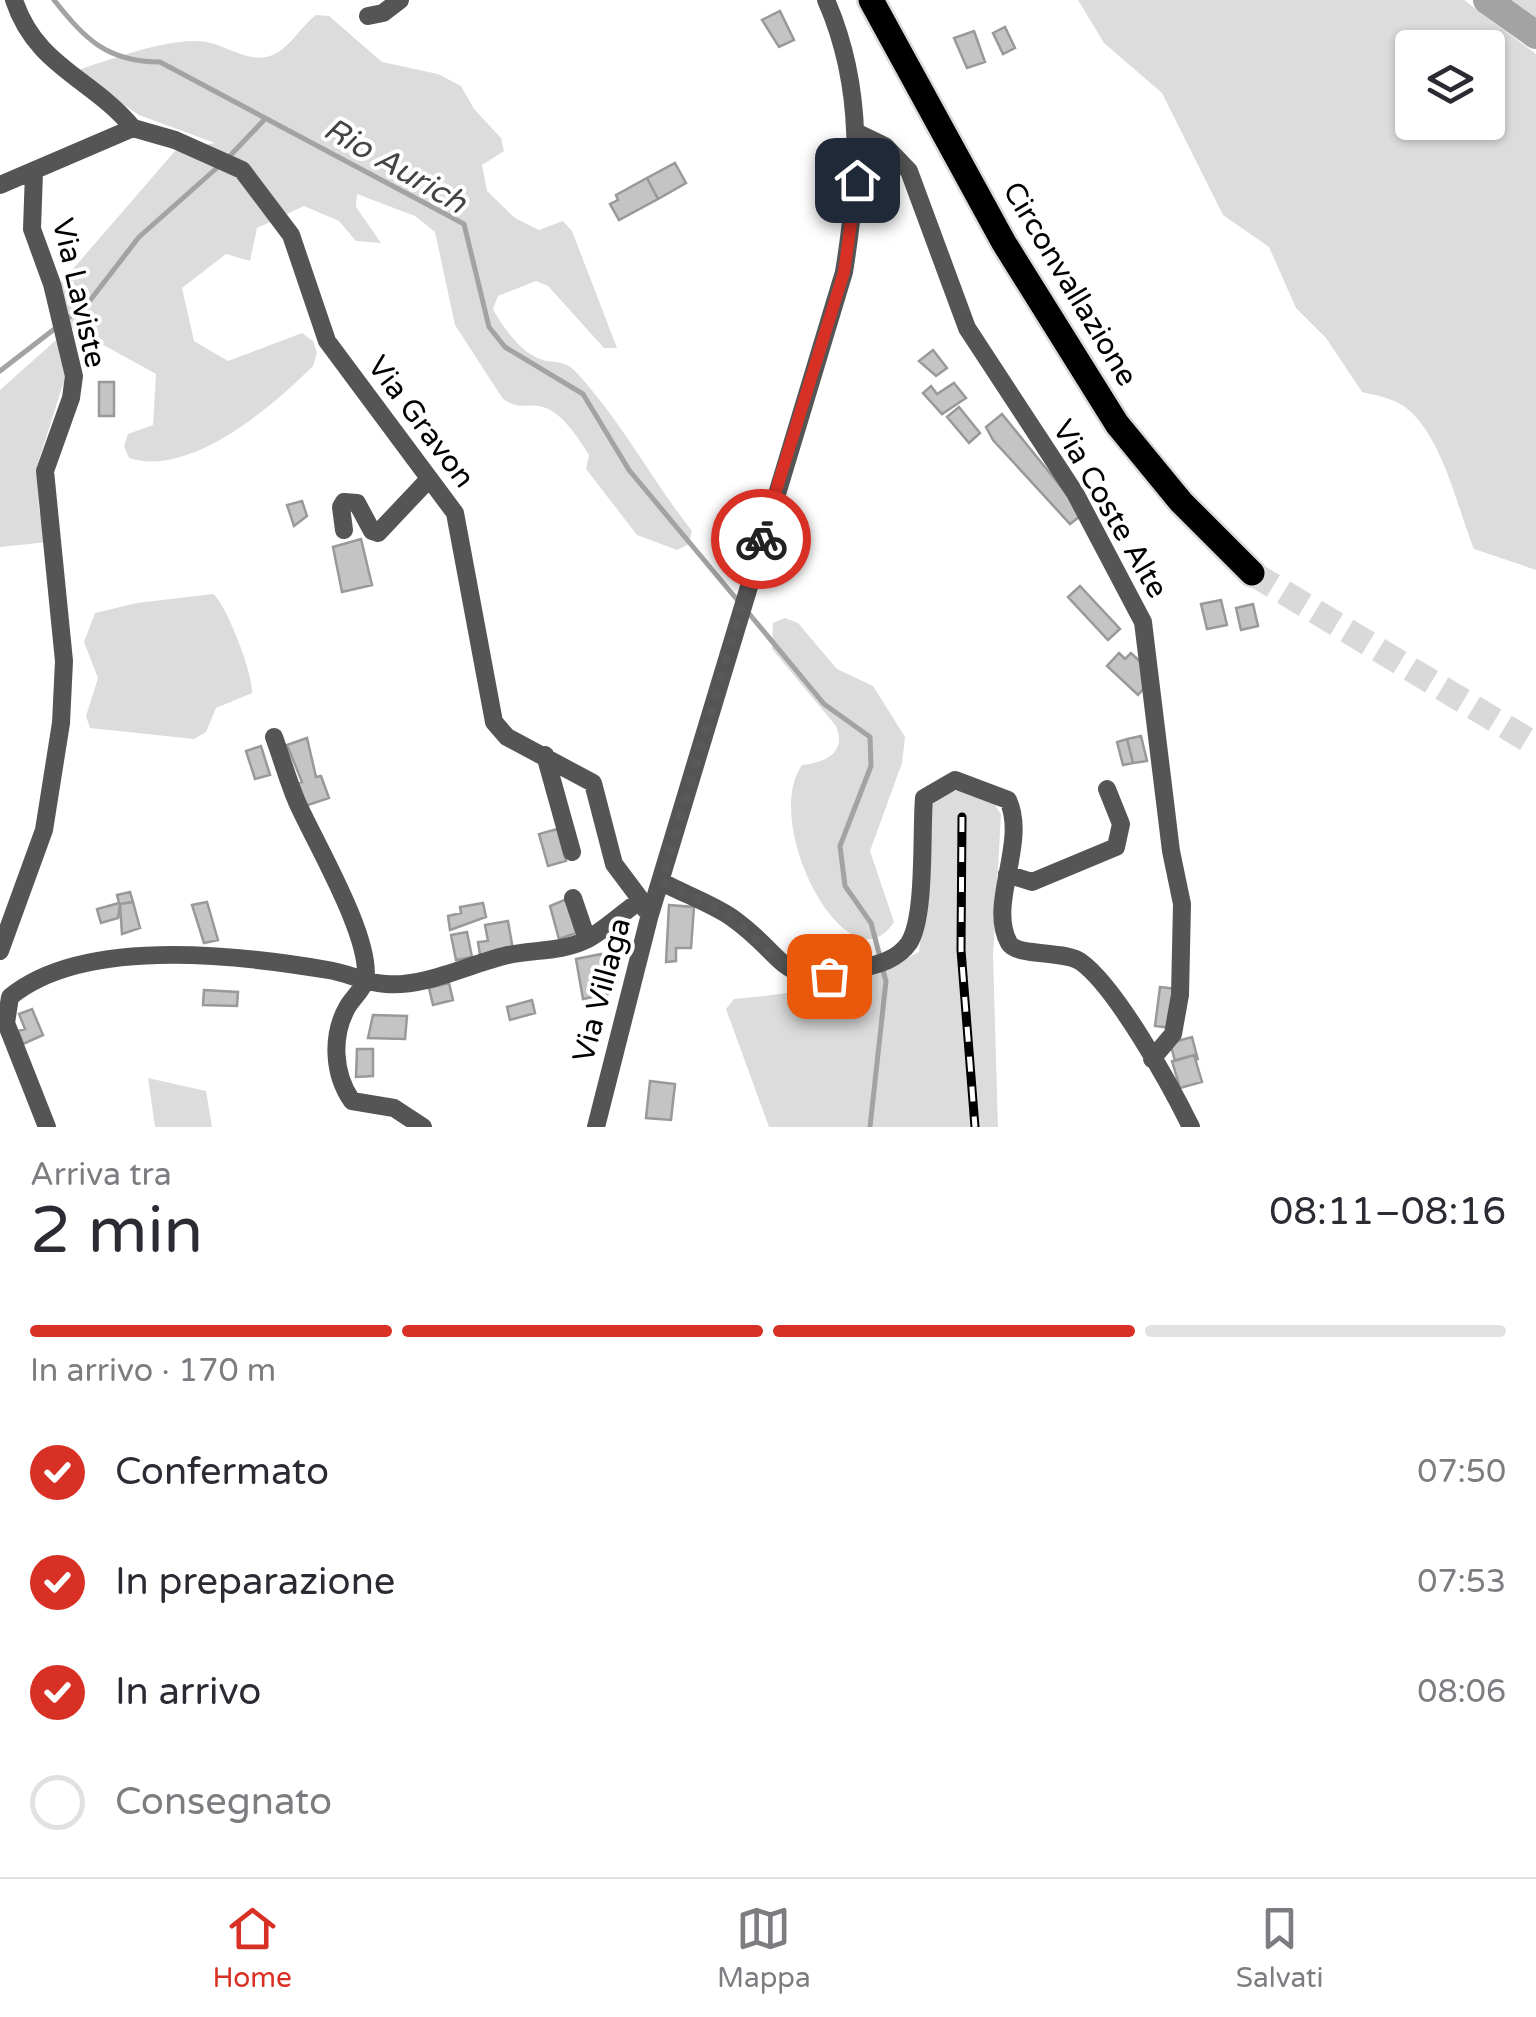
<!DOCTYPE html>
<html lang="it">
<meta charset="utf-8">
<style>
body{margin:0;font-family:"Varela Round",sans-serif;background:#f7f7f7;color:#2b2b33;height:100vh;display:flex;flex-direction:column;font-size:38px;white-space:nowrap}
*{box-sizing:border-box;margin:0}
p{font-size:32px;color:#7c7c81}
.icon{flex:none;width:55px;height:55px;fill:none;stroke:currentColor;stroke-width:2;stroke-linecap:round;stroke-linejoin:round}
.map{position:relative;height:1127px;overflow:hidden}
.sheet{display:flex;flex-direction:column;background:#fff;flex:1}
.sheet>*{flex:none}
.fabs{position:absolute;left:1395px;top:30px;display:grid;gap:20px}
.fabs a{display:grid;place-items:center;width:110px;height:110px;border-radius:10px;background:#fff;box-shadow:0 2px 8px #0004;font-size:50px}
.pin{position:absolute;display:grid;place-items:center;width:85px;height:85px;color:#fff;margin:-42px;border-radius:20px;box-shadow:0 5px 15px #0006}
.courier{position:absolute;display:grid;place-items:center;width:100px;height:100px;margin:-50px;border:8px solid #d93025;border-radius:50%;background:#fff;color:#222;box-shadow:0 2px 12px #0007}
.overview em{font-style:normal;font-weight:600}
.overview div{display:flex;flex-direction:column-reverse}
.overview{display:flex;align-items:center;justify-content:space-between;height:170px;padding:0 30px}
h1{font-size:65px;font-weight:600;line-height:75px}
.bar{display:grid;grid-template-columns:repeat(4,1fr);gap:15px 10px;align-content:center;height:120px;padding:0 30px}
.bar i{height:12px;border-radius:8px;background:#e1e1e2}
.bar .on{background:#d93025}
.bar p{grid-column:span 4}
ol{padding:0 30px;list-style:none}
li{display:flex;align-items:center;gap:30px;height:110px}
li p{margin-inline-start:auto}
li .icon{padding:10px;border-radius:50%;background:#d93025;color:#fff;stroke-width:4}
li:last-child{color:#7c7c81}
li i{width:55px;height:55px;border:5px solid #e1e1e2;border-radius:50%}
.tabs{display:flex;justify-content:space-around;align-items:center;height:140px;border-top:2px solid #e1e1e2;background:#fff;font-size:28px;color:#7c7c81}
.tabs a{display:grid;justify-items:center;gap:5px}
.tabs .on{color:#d93025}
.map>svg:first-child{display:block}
.green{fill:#dcdcdc;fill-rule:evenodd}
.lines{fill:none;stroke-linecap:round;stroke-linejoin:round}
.stream{stroke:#a3a3a3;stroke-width:5}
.river{stroke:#a3a3a3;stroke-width:28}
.building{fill:#c4c4c4;stroke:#999;stroke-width:2.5}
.highway-tunnel{stroke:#d9d9d9;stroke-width:25;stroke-dasharray:25 12;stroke-linecap:butt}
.highway-casing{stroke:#dbdbdb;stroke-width:30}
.minor{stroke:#555;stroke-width:18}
.highway{stroke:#000;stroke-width:25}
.rail-casing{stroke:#000;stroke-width:9}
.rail{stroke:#fff;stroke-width:5;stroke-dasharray:15;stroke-linecap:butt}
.done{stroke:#595959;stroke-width:10;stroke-dasharray:0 18}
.route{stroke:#d93025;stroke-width:12}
.labels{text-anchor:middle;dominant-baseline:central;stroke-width:8;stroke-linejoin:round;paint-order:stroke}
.street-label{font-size:30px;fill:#000;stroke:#fff}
.water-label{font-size:32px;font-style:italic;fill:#444;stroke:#fff}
</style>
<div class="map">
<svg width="1536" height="1127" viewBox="0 0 1536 1127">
<rect width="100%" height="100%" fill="#fff"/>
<path class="green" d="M 1078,0 L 1464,0 L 1536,54 L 1536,570 L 1474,549 C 1457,507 1445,446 1412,413 C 1399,399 1379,396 1362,392 L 1326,338 L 1296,308 L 1269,247 L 1223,215 L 1162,93 L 1104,43 ZM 1412,48 L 1488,48 L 1488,122 L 1412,122 Z
M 1482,0 L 1536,0 L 1536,41 Z
M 316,15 L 329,16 L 382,62 L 438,74 L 461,86 L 474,109 L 501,138 L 504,151 L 482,165 L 487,191 L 515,218 L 539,230 L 563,221 L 572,231 L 617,348 L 604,348 L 548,286 L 536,281 L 498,296 L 493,309 C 502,326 520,352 540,359 C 553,364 563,359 575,371 C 621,420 651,479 692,531 L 689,544 L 677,550 L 637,535 L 586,469 L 589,455 C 578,438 563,413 543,407 C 528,403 518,410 503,399 L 455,325 L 435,232 L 415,216 L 357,194 L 356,207 L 381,243 L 356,241 L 339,221 L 304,206 L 257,228 L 250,261 L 226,254 L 182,288 L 194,341 L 228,361 L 302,333 L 313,341 L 317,353 L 313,366 C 273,406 190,478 129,458 L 124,446 L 128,434 L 153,425 L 156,374 L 71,327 L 60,284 L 175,151 L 215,143 L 139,115 L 74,71 C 114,59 154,42 195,41 C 222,40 245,64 270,56 C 289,50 300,27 316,15 Z
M 65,332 L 65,378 L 37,466 L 39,509 L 48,542 L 0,547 L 0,390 Z
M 213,594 C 226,603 254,676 252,693 L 216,708 L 206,732 L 194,739 L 90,728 L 86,716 L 98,678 L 84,642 L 95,613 L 137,603 Z
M 785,618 L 798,623 L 837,669 L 873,686 L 905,737 L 902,763 L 870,851 L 894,922 C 849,993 760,824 802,765 C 826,763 847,752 836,726 L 772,649 L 773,623 Z
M 960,789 L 990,798 L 1001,814 L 993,956 L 998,1127 L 769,1127 L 726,1009 L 734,999 C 798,994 861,982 919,952 L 932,801 Z
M 148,1078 L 206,1091 L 212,1127 L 155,1127 Z"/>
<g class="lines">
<path class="stream" d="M 54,0 C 85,39 107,62 160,62 L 464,224 L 489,327 L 505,347 L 583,394 L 629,470 L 739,602
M 227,159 L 264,120
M 65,320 L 85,307 L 139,237 L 219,166
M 0,371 L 57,327
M 746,610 L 824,704 L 870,737 L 871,766 L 840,846 L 845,886 L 871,923 L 880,957
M 870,1127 L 886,981 L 882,967"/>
<path class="river" d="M 1487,0 L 1536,35"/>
</g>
<path class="building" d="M 780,11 L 794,40 L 779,47 L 762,20 Z
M 1005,27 L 1015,48 L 1003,54 L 993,33 Z
M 974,31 L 985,62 L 967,68 L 954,38 Z
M 675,163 L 686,183 L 658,199 L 647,178 Z
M 647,178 L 658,199 L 619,220 L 610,204 L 618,200 L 616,195 Z
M 933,350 L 947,368 L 936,376 L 919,361 Z
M 99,382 L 114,382 L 114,416 L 99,416 Z
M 954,383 L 966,398 L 942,414 L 923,393 L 931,386 L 937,394 Z
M 959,407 L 980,433 L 969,443 L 947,417 Z
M 1002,414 L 1083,514 L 1070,524 L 993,440 L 986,427 Z
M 302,501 L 307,516 L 294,526 L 287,505 Z
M 361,539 L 372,585 L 342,592 L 333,547 Z
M 1080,586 L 1120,629 L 1108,640 L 1068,597 Z
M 1221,600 L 1227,625 L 1207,629 L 1201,604 Z
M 1253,604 L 1258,626 L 1241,630 L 1236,608 Z
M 1119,653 L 1125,659 L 1131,653 L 1147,668 L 1150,681 L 1138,695 L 1107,666 Z
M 1141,736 L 1147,761 L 1133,763 L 1127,739 Z
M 307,738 L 316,777 L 321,776 L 329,798 L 305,806 L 297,783 L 302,782 L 287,745 Z
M 1127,739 L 1133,763 L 1123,765 L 1117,742 Z
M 261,746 L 270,775 L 255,779 L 246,751 Z
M 557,829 L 566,861 L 548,866 L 539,834 Z
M 130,892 L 133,902 L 120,904 L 118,918 L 101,923 L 97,909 L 119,903 L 117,895 Z
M 567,899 L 576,933 L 559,939 L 550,906 Z
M 133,902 L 140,928 L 122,934 L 120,904 Z
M 207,902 L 218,940 L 204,943 L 192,905 Z
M 483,903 L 486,917 L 450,930 L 448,916 L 461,913 L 460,907 Z
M 669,905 L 694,907 L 691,948 L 676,948 L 676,961 L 666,962 Z
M 508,921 L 513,950 L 480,955 L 478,942 L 488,941 L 485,925 Z
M 467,932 L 472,957 L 456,960 L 451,935 Z
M 601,954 L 608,994 L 583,999 L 576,959 Z
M 449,983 L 453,1000 L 433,1005 L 429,988 Z
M 1160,987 L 1178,989 L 1172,1028 L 1155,1026 Z
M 204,990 L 238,992 L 237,1006 L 203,1005 Z
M 532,1000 L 535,1013 L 510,1020 L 507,1007 Z
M 32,1009 L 43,1035 L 23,1044 L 18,1031 L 25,1029 L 19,1014 Z
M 373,1015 L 407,1016 L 405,1039 L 368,1038 Z
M 1192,1037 L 1198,1060 L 1194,1055 L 1175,1061 L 1170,1043 Z
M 357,1049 L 373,1049 L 373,1076 L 356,1077 Z
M 1194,1055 L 1202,1082 L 1180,1088 L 1172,1061 Z
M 650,1081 L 675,1084 L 671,1120 L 646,1118 Z"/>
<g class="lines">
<path class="highway-tunnel" d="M 1252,573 L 1536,745"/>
<g class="highway-casing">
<path id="highway" d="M 871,0 L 1004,243 L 1117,424 L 1181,502 L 1252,573"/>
</g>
<path class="minor" d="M 14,0 C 36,67 92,78 133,128
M 368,16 L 383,13 L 400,0
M 133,128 L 175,140 L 242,170 L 291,235 L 327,341 L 455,513 L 494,722 L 507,737 L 593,783 L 614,864 L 641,900
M 858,133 L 885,146 L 909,171 L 967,328 L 1075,493 L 1143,622 L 1171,851 L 1182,904 L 1180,995 L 1173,1034 L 1152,1059
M 0,185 L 133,128
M 344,530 L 341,507 L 344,502 L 357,503 L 372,531 L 378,533 L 429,479
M 274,737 C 282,759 288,781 297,802 C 313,839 374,941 365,981 C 363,989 352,999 348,1006 C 331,1035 333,1074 352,1101 L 394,1108 L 423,1127
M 545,755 L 572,852
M 1007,874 L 1032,882 L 1116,847 L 1121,824 L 1107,789
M 662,882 C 684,894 710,903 731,917 C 790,958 777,990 862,968 C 880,964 898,959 909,943 C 926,917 921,832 924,798 L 955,780 L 1008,800 C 1028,843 987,904 1009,943 C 1017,957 1065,950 1081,962 C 1116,987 1171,1086 1191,1127
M 573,898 L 587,939
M 0,951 L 44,830 L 61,723 L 64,661 L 45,471 L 71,398 L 74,376 L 52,284 L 32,229 L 34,172
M 47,1127 L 6,1023 L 10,997 C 84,936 240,955 328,970 C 348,973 366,983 386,984 C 425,987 467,965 504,956 C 532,949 559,953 586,940 C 605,930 623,912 641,900 L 645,909
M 596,1127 L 649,918 L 844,272 C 859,179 865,89 826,0"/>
<use href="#highway" class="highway"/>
<g class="rail-casing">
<path id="rail" d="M 962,817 L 961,950 L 975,1127"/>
</g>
<use href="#rail" class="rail"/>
</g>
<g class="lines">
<path class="done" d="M 761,539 L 662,882 C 684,894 712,903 732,918 C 765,943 783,979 829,976"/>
<path class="route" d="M 761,539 L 844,272 L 857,180"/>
</g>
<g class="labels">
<g class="street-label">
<text transform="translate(1070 284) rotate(59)">Circonvallazione</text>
<text transform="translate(79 293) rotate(77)">Via Laviste</text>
<text transform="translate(421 422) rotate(53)">Via Gravon</text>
<text transform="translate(1110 509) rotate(60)">Via Coste Alte</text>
<text transform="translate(602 990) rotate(-75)">Via Villaga</text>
</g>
<g class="water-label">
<text transform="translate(395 166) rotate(30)">Rio Aurich</text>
</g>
</g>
</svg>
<div class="fabs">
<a><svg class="icon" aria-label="layers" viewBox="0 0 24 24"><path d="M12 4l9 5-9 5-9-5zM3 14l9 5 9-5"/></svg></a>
</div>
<div class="pin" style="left:829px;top:976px;background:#ea580c"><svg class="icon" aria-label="bag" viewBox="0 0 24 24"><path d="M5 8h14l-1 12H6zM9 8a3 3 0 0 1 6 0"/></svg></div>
<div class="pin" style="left:857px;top:180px;background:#1f2937"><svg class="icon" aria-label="home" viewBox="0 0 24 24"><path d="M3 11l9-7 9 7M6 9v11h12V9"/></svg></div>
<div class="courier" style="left:761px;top:539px"><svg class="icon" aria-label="bike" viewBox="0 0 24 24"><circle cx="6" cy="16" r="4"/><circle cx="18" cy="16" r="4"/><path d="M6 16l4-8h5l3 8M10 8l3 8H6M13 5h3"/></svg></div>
</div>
<section class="sheet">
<div class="overview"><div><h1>2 min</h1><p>Arriva tra</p></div><em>08:11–08:16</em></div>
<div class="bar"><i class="on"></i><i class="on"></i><i class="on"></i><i></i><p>In arrivo · 170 m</p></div>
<ol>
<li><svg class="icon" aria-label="check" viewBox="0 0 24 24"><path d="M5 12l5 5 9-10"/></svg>Confermato<p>07:50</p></li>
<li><svg class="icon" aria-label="check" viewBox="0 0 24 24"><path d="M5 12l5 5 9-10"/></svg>In preparazione<p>07:53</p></li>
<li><svg class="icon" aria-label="check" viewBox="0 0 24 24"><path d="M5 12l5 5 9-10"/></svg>In arrivo<p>08:06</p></li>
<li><i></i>Consegnato</li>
</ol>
</section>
<nav class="tabs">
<a class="on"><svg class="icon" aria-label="home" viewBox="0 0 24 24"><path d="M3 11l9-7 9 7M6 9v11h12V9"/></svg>Home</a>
<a><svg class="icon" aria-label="map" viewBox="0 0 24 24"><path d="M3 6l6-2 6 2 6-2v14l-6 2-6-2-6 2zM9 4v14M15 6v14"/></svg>Mappa</a>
<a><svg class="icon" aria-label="saved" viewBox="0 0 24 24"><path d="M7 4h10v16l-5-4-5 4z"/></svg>Salvati</a>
</nav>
